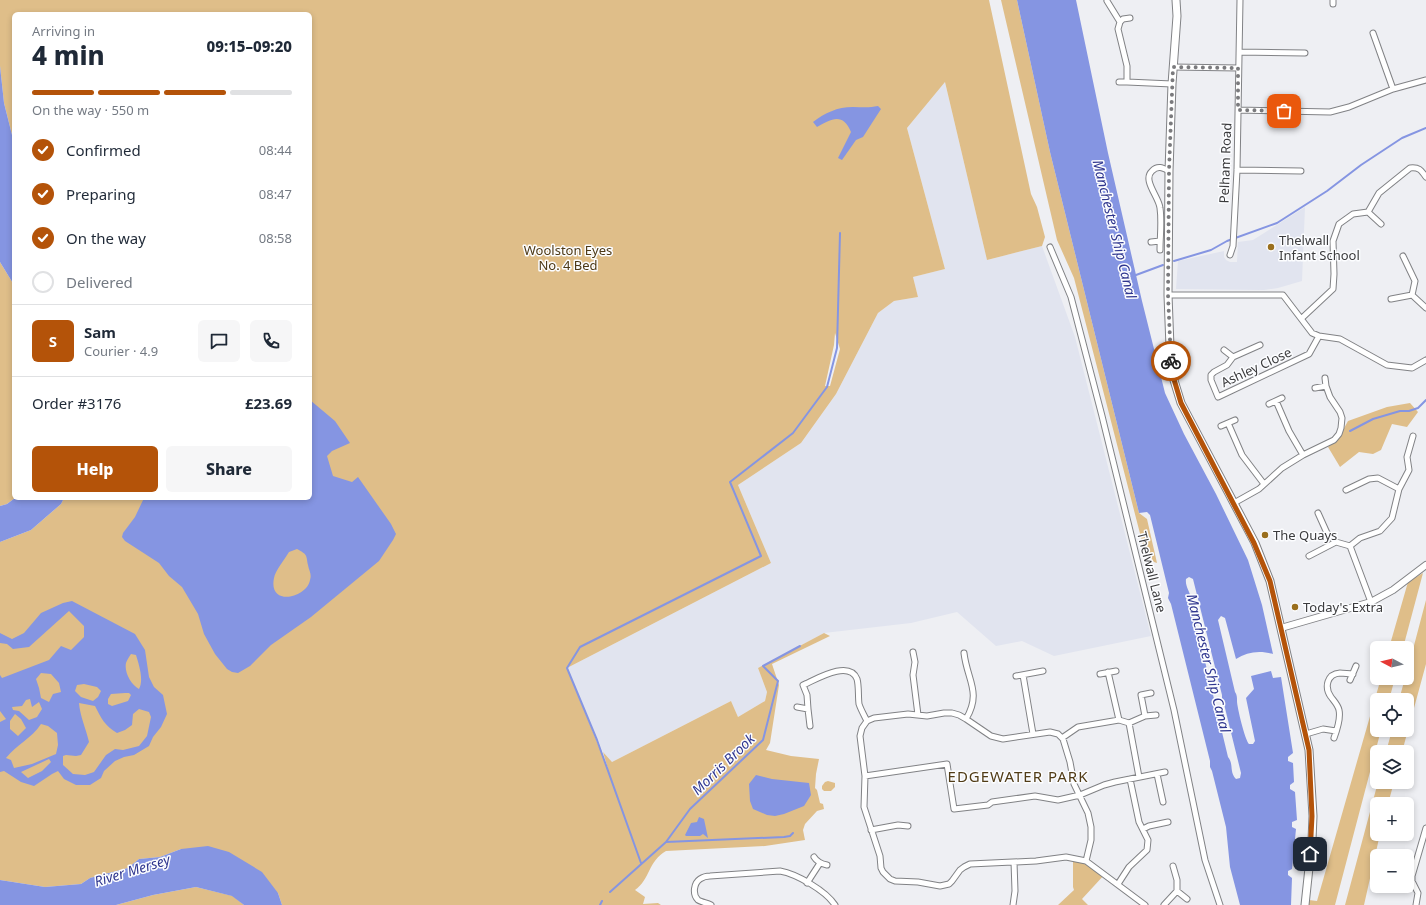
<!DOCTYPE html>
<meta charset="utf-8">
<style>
body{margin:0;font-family:"Noto Sans",sans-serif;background:#f6f6f7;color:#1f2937;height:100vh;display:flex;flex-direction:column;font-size:15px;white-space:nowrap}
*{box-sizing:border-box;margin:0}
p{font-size:13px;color:#747a83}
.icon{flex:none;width:22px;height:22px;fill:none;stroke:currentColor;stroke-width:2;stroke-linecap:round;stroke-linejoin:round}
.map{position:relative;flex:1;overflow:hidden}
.details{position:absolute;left:12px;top:12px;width:300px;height:488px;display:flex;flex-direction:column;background:#fff;border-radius:6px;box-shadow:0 2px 6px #0003}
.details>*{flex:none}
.needle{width:26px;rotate:277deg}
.fabs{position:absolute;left:1370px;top:641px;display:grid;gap:8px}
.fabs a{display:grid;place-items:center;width:44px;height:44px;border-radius:6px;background:#fff;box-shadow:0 2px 6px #0003;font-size:20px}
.pin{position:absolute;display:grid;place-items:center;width:34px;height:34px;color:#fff;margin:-17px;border-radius:8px;box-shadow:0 2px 6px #0006}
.courier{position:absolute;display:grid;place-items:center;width:40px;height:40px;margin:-20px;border:3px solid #b45309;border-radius:50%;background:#fff;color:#222;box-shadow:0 1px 5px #0007}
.head em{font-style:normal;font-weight:800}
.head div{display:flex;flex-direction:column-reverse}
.head{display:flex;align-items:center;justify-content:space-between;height:68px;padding:0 20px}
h1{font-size:26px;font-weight:800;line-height:30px}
.bar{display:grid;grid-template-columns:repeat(4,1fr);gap:6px 4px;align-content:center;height:48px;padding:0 20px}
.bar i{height:5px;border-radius:3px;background:#e0e1e3}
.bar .selected{background:#b45309}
.bar p{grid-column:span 4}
.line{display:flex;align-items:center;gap:10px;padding:0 20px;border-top:1px solid #e0e1e3}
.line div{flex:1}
.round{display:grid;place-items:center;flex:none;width:42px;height:42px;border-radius:6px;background:#f6f6f7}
ol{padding:0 20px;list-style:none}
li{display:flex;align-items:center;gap:12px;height:44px}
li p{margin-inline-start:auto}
li .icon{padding:4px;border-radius:50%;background:#b45309;color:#fff;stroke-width:4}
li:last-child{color:#747a83}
li i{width:22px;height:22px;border:2px solid #e0e1e3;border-radius:50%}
.action{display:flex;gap:8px;margin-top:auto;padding:8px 20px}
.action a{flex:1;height:46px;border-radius:6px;background:#b45309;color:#fff;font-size:16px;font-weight:800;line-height:46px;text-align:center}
.action a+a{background:#f6f6f7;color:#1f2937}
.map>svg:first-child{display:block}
.built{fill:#e1e4ef}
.green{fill:#dfbe89;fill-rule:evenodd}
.water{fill:#8595e2;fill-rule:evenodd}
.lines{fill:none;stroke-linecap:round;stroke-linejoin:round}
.stream{stroke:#8595e2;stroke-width:2}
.minor-casing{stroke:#818285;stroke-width:7}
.tertiary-casing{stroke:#818285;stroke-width:8}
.secondary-casing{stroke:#818285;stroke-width:9}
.minor{stroke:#fff;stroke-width:5}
.tertiary{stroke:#fff;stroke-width:6}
.secondary{stroke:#fff;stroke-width:7}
.done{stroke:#7a7a7d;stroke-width:4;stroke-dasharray:0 7.2}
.route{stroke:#b45309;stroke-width:5}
.poi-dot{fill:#9a6f1d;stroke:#fcfdff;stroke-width:1.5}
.labels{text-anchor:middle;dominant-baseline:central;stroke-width:3;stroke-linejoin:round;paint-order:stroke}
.street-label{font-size:13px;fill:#3b3b3d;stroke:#fcfdff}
.poi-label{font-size:13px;fill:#3b3b3d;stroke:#fcfdff;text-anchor:start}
.park-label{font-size:13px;fill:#4d3916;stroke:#fcfdff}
.water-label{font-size:14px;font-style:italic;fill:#2f368f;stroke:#fcfdff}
.quarter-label{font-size:15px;letter-spacing:1px;fill:#513c17;stroke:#fcfdff}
</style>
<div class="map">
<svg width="1426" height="905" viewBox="0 0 1426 905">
<rect width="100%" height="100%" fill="#eeeff3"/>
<path class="built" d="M 945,82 L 987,260 L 1042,246 L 1075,337 L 1151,636 L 1054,656 L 1022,641 L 996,646 L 957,612 L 911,623 L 824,633 L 758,668 L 767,692 L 765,701 L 738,717 L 731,701 L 612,762 L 603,752 L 567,668 L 771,563 L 738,485 L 801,443 L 836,394 L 878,313 L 894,301 L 918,297 L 913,277 L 945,269 L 907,128 Z
M 1305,207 L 1302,281 L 1278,288 L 1264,290 L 1176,289 L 1178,261 L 1224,251 L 1224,257 L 1226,260 L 1230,262 L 1237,262 L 1238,242 L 1253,240 Z"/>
<path class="green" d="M 0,0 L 989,0 L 1031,194 L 1037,207 L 1045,237 L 1042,246 L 987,260 L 945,82 L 907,128 L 945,269 L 913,277 L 918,297 L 894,301 L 878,313 L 836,394 L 801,443 L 738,485 L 771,563 L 567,668 L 608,769 L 603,752 L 612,762 L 731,701 L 738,717 L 765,701 L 767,692 L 758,668 L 824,633 L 830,636 L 772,664 L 779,685 L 770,743 L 766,750 L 791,756 L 819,759 L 816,774 L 815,788 L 817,790 L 820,803 L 823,804 L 824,809 L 817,811 L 805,824 L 803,830 L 805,840 L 765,846 L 666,851 C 648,861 650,880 635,890 L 645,897 L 643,904 L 658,903 L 661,905 L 282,905 L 278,893 L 181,849 L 160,857 L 139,859 L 128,868 L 90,878 L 81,884 L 45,887 L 0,880 L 0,542 L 31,530 L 61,504 L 64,498 L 310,498 L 310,14 L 14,14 L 14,143 L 4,103 L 0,66 ZM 835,333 L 840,349 L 830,386 L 825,386 L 834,345 Z
M 1001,0 L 1017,0 L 1050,152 L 1139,513 L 1147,519 L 1157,563 L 1154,562 L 1144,549 L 1074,278 L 1057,240 Z
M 0,262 L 14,285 L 15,498 L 7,504 L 0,506 Z
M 1410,403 L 1418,412 L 1407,427 L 1392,424 L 1381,450 L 1373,454 L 1359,452 L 1340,467 L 1328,447 L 1338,439 L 1348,421 L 1387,407 Z
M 1423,573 L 1403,648 L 1389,648 L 1408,582 Z
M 1426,600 L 1426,664 L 1402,752 L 1386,752 L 1392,730 L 1407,730 L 1407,700 L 1399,700 L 1405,678 L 1407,678 L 1407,672 Z
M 1381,678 L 1395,678 L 1389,700 L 1377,700 L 1377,730 L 1381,730 L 1335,905 L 1309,905 L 1309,900 L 1317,901 Z
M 828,781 L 835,783 L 835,787 L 831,791 L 824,791 L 822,789 L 822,786 L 825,782 Z
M 1378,782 L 1394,782 L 1388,804 L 1377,804 L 1377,834 L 1380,834 L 1364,905 L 1345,905 Z
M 1073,858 L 1086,861 L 1105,874 L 1082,899 L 1088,905 L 1058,905 L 1074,890 L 1073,887 Z
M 196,887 L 233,896 L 244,905 L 116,905 L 153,895 Z"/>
<path class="water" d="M 1017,0 L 1076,0 L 1108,153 L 1142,301 L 1165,393 L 1184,434 L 1216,494 L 1248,560 L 1262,605 L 1273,654 C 1259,650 1247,652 1236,659 L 1225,618 L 1221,616 L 1218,620 L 1235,692 C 1237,695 1237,697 1237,701 C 1237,707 1245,740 1249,744 L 1253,744 L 1255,741 L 1246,698 L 1254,689 L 1251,676 L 1271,671 L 1273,678 L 1281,677 L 1293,753 L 1288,757 L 1288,761 L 1293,763 L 1294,782 L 1290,785 L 1290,789 L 1295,792 L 1297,820 L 1292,822 L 1292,827 L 1296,829 L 1292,869 L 1288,871 L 1288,875 L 1292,878 L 1291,905 L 1240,905 L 1230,867 L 1226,827 L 1212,771 L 1210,767 L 1210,761 L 1171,604 L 1168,598 L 1169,593 L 1150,515 L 1147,512 L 1139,513 L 1050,152 ZM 1189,577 L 1193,579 L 1222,695 L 1222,700 L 1224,704 L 1241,773 L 1240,778 L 1236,779 C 1229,772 1234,764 1228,757 L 1190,599 L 1191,599 C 1190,591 1185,587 1186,579 Z
M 0,66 L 4,103 L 14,143 L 14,285 L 0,262 Z
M 878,106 L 881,109 L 863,137 L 856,140 L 842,160 L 838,158 L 851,132 C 843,112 831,119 817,127 L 813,122 C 825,113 837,107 853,107 C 862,107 869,108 878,106 Z
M 310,400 L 335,421 L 350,443 L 332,451 L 327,456 L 333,476 L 352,482 L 358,477 L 391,524 L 396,534 L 393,540 L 379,561 L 311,617 L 271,645 L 250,666 L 238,673 L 232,672 L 227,669 L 215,654 L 204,634 L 198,614 L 182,587 L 169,576 L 159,563 L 125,541 L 122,537 L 123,533 L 135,517 L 144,498 L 310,498 ZM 297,549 C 308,555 306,555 308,565 C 309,571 312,574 310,580 C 307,598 268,607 274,578 C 275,571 285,559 289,552 Z
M 15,498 L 64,498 L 61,504 L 31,530 L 0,542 L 0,506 L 7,504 Z
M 72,601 L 135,634 L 145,650 L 149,677 L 154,687 L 163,695 L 167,714 L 161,727 L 153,737 L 149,746 L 134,755 L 124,757 L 115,761 L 104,771 L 101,778 L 90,785 L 76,785 L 64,779 L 58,771 L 52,774 L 34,786 L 21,782 L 4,771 L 0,772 L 0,722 L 6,719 L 0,711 L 0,675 L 2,678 L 49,660 L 61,646 L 71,650 L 84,637 L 84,626 L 69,611 L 29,647 L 13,649 L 7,644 L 0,643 L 0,633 L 12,639 L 24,633 L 41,613 L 63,603 ZM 131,654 L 136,655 C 139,665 144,680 139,689 C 131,685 124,672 126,663 C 127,660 129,657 131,654 ZM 41,673 L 51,674 L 59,683 L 61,692 L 53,694 L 49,702 L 41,698 L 39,688 L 36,679 ZM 84,684 L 97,687 L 101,691 L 98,697 L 93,701 L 81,697 L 75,691 L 77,685 ZM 125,693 L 129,693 L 131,695 L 128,701 L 112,706 L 108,704 L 108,699 L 111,694 ZM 30,699 L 32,707 L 39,702 L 42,709 L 37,717 L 29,720 L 19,711 L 13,710 L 12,707 L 22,706 L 26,700 ZM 79,703 L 95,706 C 101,718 105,726 117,733 L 125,730 L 132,725 L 133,714 L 139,709 L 149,712 L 151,717 L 147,736 L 139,746 L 123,750 L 115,749 L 106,755 L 94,772 L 85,775 L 73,774 L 63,765 L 63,756 L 66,755 L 76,756 L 81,755 L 89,742 C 86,729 80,716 79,703 ZM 15,714 L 21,719 L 26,728 L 18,736 L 10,729 L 10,721 ZM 41,724 L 48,726 L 57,733 L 58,745 L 56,754 L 32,764 L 14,768 L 11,760 L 6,758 C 16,745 32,738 41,724 ZM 49,759 L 51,762 L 42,771 L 28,778 L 21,772 Z
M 756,775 L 772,779 L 809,783 L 811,795 L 804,806 L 784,814 L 775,816 L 767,815 L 753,809 L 750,801 L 749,784 Z
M 699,817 L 704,819 L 708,838 L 703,834 L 700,836 L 686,836 L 685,835 L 691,823 L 697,822 Z
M 208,846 L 229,852 L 262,872 L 278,893 L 282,905 L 244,905 L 232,896 L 196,887 L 153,895 L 116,905 L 0,905 L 0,880 L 45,887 L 81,884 L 90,878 L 128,868 L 139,859 L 160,857 L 181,849 Z"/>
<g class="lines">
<path class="stream" d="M 1174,261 L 1211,250 L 1227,241 L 1277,223 L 1327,191 L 1361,165 L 1402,138 L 1426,128
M 1136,275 L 1163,265
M 1350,431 L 1373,419 L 1400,411 L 1409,411 L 1418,408 L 1426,400
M 666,842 L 784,837 L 790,836 L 793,833
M 641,863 L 597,740 L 567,668 L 580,647 L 761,556 L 730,482 L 793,433 L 827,387 L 837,348 L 840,233
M 610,892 L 666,842 L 690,809 L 763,740 L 778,681 L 763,666 L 800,646
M 600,905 L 602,901"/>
<g class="minor-casing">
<path id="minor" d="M 1107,1 L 1120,22
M 1333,4 L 1333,0
M 1130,18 L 1123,19 L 1120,22 L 1118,29 L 1127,66 L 1127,82 L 1172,84
M 1373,33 L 1393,89
M 1239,52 L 1305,53
M 1173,67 L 1238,68
M 1119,82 L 1127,82
M 1238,110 L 1330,112 L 1349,107 L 1393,89 L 1426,80
M 1237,170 L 1301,171
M 1368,212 L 1379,193 L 1410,168 C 1419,167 1421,170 1426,177
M 1151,242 L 1160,241
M 1050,247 L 1071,297 L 1102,416 L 1174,710 L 1205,860 L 1220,905
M 1160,250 C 1160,236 1162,222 1160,208 C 1159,197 1142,180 1152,171 C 1158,165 1163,168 1169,171
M 1230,255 L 1233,246 L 1237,170 L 1240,0
M 1168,295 L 1283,295 L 1312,333 L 1319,336 L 1340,339 L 1387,365 L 1412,368 L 1426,360
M 1412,295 L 1426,308
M 1391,299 L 1412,295 L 1415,281 L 1403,256
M 1302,318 L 1333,289 L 1334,274 L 1333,241 L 1339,224 L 1353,214 L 1368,212 L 1381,224
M 1224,350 L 1233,357 L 1260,345
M 1233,357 L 1227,365 L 1214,372 L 1211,375 L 1211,380 L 1218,397 L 1309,354 L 1319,336
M 1315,388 L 1326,386 L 1325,378
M 1276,401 L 1289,431 L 1303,455
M 1269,404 L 1282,398
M 1228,423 L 1242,455 L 1264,484
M 1221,426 L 1235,420
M 1346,490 L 1369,479 L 1378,478 L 1399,489
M 1234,503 L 1259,489 L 1282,468 L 1303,455 L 1334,440 L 1339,434 L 1341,428 L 1342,418 L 1340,412 L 1330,397 L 1326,386
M 1318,513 L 1327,533 L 1336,542
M 1309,556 L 1336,542 L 1350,546
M 1371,602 L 1350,546 L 1360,538 L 1380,531 L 1392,518 L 1399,489 L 1409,470 L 1407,457 L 1413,436
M 913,652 L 915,662 L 913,675 L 918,715
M 964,653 C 967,680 982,692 966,719
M 1108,672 L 1119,720
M 1100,674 L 1116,671
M 1023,675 L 1033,734
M 1016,676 L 1043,671
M 1350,680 L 1356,666
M 797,707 L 808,709 L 810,726
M 808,709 L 807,695 L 803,685 C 815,680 849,659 857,679 C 859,686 858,696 859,704 C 861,710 864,715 867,721
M 1145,716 L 1141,695 L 1151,693
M 1129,723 L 1139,777
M 1306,734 L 1323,729 L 1336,731
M 1062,738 L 1078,727 L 1119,720 L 1129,723 L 1145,716 L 1156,715
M 1334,738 C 1337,730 1341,719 1339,710 C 1338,705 1334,701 1331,697 C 1324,687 1327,674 1340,673 C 1344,673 1349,674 1353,674
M 1157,774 L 1163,802
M 865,776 L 947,764 L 954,809 L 988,805 L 992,802 L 1035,796 L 1058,800 L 1080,795 L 1104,785 L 1115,782 L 1165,772
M 1143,829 L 1149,826 L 1168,822
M 871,830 L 898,825 L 908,826
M 814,857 C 817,862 822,864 827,865
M 1086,861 L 1091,840 L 1091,827 L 1088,813 L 1074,784 L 1070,762 L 1063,739 L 1058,734 L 1050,732 L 1003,739 L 991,736 L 966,719 L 959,715 L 952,713 L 944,713 L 927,716 L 908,714 L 874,718 L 867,721 L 862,728 L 860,736 L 865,776 L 864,807 L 880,856 L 881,868 L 883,872 L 890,879 L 895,881 L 918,882 L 940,886 L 949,884 L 952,881 L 960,870 L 964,867 L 970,864 L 1036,861 L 1066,857 L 1086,861 L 1145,905
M 1173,866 L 1177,880 L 1177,891
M 807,883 L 820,863
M 1118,884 L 1129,867 L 1147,850 L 1148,840 L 1139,822 L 1130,779
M 711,905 C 707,903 701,902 698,900 C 692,894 694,883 700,879 C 703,877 707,876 710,876 L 780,871 C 797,874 826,891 835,905
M 1013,905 L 1015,891 L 1014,862
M 1164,905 L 1177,891 L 1187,899
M 1416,905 L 1418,893 L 1412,881 L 1412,876 L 1426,828"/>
</g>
<g class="tertiary-casing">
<path id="tertiary" d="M 1281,628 L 1371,602 L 1393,590 L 1426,565"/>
</g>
<g class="secondary-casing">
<path id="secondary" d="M 1176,0 L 1177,16 L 1172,84 L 1169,171 L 1168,295 L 1170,347 L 1173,377 L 1181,403 L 1255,543 L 1270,581 L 1309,750 L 1313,816 L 1312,840 L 1305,905"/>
</g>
<use href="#minor" class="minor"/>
<use href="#tertiary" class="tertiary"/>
<use href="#secondary" class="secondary"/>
</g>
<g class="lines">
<path class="done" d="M 1171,361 L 1168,295 L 1169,171 L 1173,67 L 1238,68 L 1238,110 L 1284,111"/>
<path class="route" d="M 1171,361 L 1173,376 L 1181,403 L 1254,543 L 1270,581 L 1309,750 L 1312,816 L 1310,854"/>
</g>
<g class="poi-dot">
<circle cx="1271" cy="247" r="4"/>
<circle cx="1265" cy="535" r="4"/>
<circle cx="1295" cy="607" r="4"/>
</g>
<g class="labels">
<g class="street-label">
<text transform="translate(1225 163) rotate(-88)">Pelham Road</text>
<text transform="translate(1256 367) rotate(-25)">Ashley Close</text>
<text transform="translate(1152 572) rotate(76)">Thelwall Lane</text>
</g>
<g class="poi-label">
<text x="1279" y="240">Thelwall<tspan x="1279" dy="15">Infant School</tspan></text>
<text x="1273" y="535">The Quays</text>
<text x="1303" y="607">Today's Extra</text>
</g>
<g class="park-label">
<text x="568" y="250">Woolston Eyes<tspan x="568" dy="15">No. 4 Bed</tspan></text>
</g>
<g class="water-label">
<text transform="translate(1115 229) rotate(76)">Manchester Ship Canal</text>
<text transform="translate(1209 663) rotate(76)">Manchester Ship Canal</text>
<text transform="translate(723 764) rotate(-44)">Morris Brook</text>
<text transform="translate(132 870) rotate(-17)">River Mersey</text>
</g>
<g class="quarter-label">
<text x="1018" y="776">EDGEWATER PARK</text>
</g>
</g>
</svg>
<div class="fabs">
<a><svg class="needle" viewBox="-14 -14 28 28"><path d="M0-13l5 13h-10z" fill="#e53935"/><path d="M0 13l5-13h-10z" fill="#747a83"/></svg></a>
<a><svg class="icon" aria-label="locate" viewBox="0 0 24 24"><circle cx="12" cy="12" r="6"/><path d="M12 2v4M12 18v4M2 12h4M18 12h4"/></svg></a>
<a><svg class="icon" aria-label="layers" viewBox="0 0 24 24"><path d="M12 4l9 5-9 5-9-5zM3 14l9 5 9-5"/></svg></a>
<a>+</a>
<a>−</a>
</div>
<div class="pin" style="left:1284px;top:111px;background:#ea580c"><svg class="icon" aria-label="bag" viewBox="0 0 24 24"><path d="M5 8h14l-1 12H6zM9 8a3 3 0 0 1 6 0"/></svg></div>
<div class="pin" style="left:1310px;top:854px;background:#1f2937"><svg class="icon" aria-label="home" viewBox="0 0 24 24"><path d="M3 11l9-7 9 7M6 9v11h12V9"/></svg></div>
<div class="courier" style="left:1171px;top:361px"><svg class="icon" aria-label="bike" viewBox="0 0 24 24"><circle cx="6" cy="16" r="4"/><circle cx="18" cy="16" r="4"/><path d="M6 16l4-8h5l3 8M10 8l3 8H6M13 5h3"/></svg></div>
<section class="details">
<div class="head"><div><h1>4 min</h1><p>Arriving in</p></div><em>09:15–09:20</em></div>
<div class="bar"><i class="selected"></i><i class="selected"></i><i class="selected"></i><i></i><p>On the way · 550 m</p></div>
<ol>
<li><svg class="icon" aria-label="check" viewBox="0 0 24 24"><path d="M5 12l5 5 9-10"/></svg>Confirmed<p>08:44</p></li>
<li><svg class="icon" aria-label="check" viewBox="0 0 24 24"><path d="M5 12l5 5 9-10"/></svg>Preparing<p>08:47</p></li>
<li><svg class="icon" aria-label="check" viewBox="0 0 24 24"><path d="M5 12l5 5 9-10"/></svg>On the way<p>08:58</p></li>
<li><i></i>Delivered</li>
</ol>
<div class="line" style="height:72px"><b class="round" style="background:#b45309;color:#fff">S</b><div><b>Sam</b><p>Courier · 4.9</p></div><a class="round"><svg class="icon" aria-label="chat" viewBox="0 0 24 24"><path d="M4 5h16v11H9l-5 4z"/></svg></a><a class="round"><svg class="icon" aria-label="phone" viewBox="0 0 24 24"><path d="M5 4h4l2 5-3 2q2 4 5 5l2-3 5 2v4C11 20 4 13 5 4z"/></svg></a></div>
<div class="line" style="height:52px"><div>Order #3176</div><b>£23.69</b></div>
<div class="action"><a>Help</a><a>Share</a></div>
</section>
</div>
